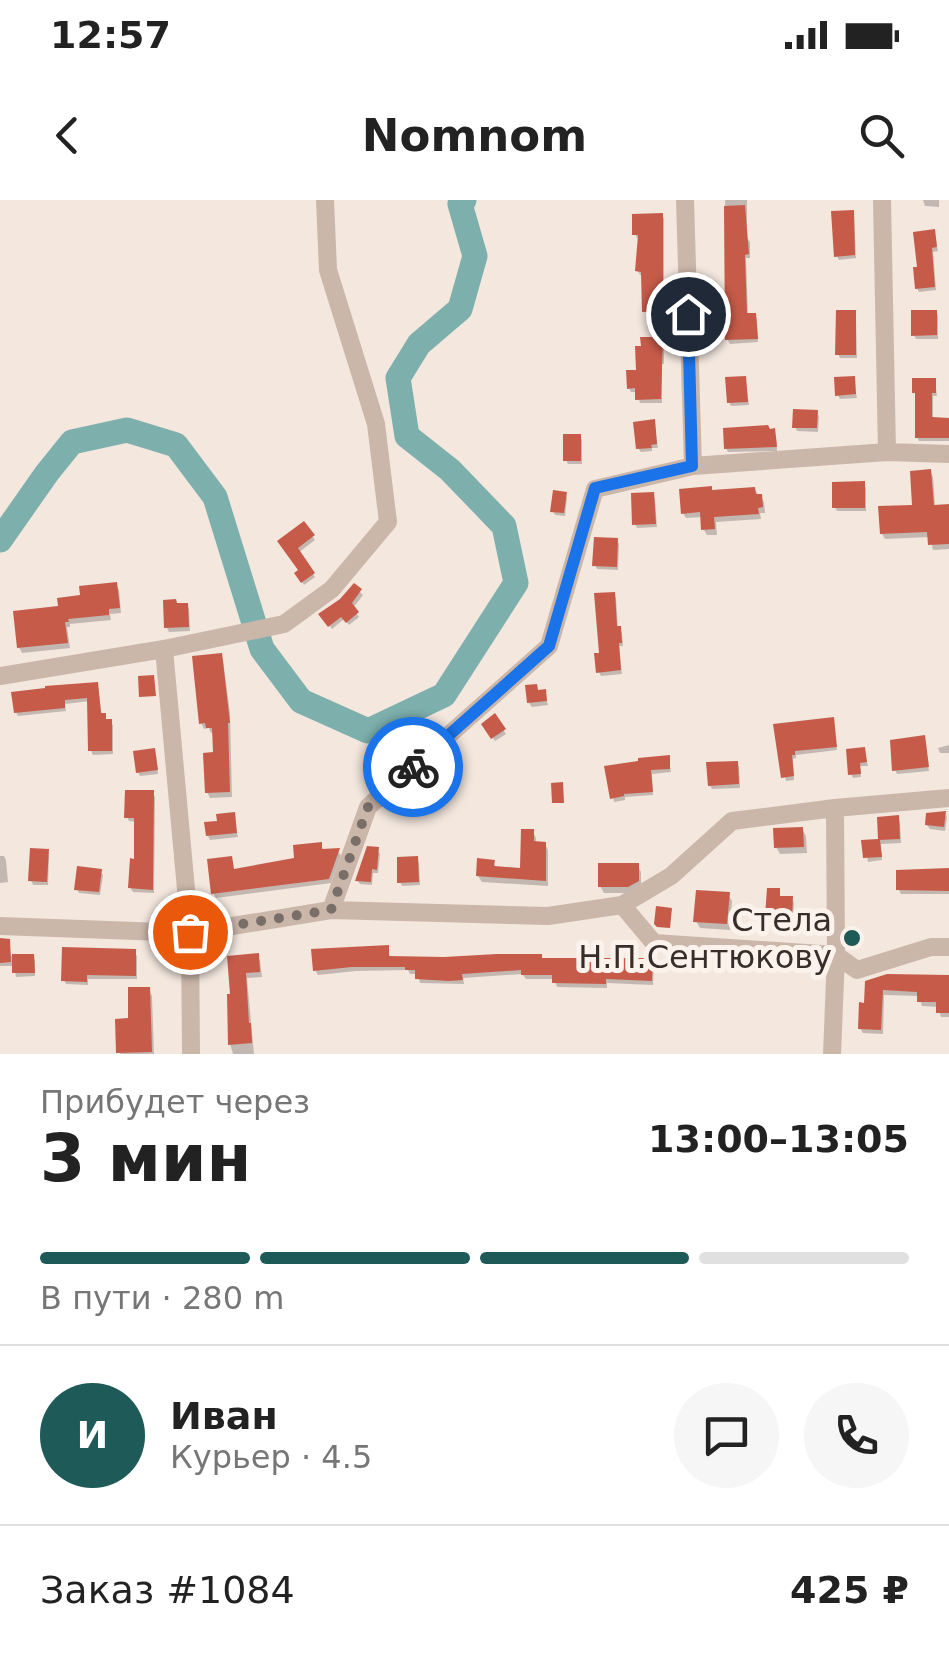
<!DOCTYPE html>
<html lang="ru">
<meta charset="utf-8">
<style>
body{margin:0;font-family:"DejaVu Sans",sans-serif;background:#f6f6f6;color:#222;height:100vh;display:flex;flex-direction:column;font-size:38px;white-space:nowrap}
*{box-sizing:border-box;margin:0}
p{font-size:32px;color:#767676}
.icon{flex:none;width:55px;height:55px;fill:none;stroke:currentColor;stroke-width:2;stroke-linecap:round;stroke-linejoin:round}
.map{position:relative;height:854px;overflow:hidden}
.sheet{display:flex;flex-direction:column;background:#fff;flex:1}
.sheet>*{flex:none}
.pin{position:absolute;display:grid;place-items:center;width:85px;height:85px;color:#fff;margin:-42px;border:5px solid #fff;border-radius:50%;box-shadow:0 2px 10px #0007}
.courier{position:absolute;display:grid;place-items:center;width:100px;height:100px;margin:-50px;border:8px solid #1a73e8;border-radius:50%;background:#fff;color:#222;box-shadow:0 2px 12px #0007}
.headline em{font-style:normal;font-weight:800}
.headline div{display:flex;flex-direction:column-reverse}
.headline{display:flex;align-items:center;justify-content:space-between;height:170px;padding:0 40px}
h1{font-size:65px;font-weight:800;line-height:75px}
.bar{display:grid;grid-template-columns:repeat(4,1fr);gap:15px 10px;align-content:center;height:120px;padding:0 40px}
.bar i{height:12px;border-radius:8px;background:#e0e0e0}
.bar .current{background:#1e5a58}
.bar p{grid-column:span 4}
.line{display:flex;align-items:center;gap:25px;padding:0 40px;border-top:2px solid #e0e0e0}
.line div{flex:1}
.round{display:grid;place-items:center;flex:none;width:105px;height:105px;border-radius:52px;background:#f6f6f6}
.status{display:flex;justify-content:space-between;align-items:center;height:70px;padding:0 50px;background:#fff;direction:ltr}
.status svg{height:28px;fill:currentColor}
header{display:flex;justify-content:space-between;align-items:center;height:130px;padding:0 40px;background:#fff;font-size:45px;font-weight:800}
.map>svg:first-child{display:block}
.shadow{fill:#0003}
.lines{fill:none;stroke-linecap:round;stroke-linejoin:round}
.river{stroke:#7db0ad;stroke-width:25}
.building{fill:#c65b49}
.minor{stroke:#cbb6aa;stroke-width:18}
.done{stroke:#796e68;stroke-width:10;stroke-dasharray:0 18}
.route{stroke:#1a73e8;stroke-width:12}
.poi-dot{fill:#1e5a58;stroke:#faf2eb;stroke-width:4}
.labels{text-anchor:middle;dominant-baseline:central;stroke-width:10;stroke-linejoin:round;paint-order:stroke}
.poi-label{font-size:32px;fill:#382d29;stroke:#faf2eb;text-anchor:end}
</style>
<div class="status"><b>12:57</b><svg viewBox="0 0 49 12"><path d="M0 12V9h3v3zM5 12V6h3v6zM10 12V3h3v9zM15 12V0h3v12zM26 1h20v11H26zM47 4h2v5h-2z"/></svg></div>
<header><svg class="icon" aria-label="back" viewBox="0 0 24 24"><path d="M15 5l-7 7 7 7"/></svg>Nomnom<svg class="icon" aria-label="search" viewBox="0 0 24 24"><circle cx="10" cy="10" r="6"/><path d="M15 15l6 6"/></svg></header>
<div class="map">
<svg width="949" height="854" viewBox="0 0 949 854">
<rect width="100%" height="100%" fill="#f3e7de"/>
<path class="shadow" d="M 725,0 L 747,0 L 747,38 L 750,42 L 750,58 L 746,58 L 748,116 L 755,115 L 757,119 L 758,142 L 730,144 L 728,140 Z
M 923,0 L 939,0 L 939,7 L 925,6 Z
M 852,13 L 854,17 L 856,58 L 839,60 L 837,56 Z
M 662,15 L 664,19 L 664,114 L 647,115 L 645,111 L 644,75 L 640,75 L 638,71 L 641,38 L 637,38 L 635,34 Z
M 934,32 L 938,51 L 933,52 L 936,90 L 919,92 L 917,88 L 919,69 Z
M 936,112 L 938,116 L 938,139 L 916,139 L 914,135 Z
M 854,113 L 856,117 L 857,158 L 840,158 L 838,154 Z
M 661,139 L 664,143 L 664,164 L 662,164 L 662,203 L 640,203 L 637,192 L 631,192 L 629,188 Z
M 745,178 L 749,205 L 731,206 L 729,202 Z
M 853,179 L 857,198 L 840,199 L 838,195 Z
M 935,180 L 937,196 L 933,196 L 933,220 L 949,220 L 949,241 L 919,241 L 917,237 L 918,198 Z
M 816,212 L 819,216 L 818,232 L 797,231 L 795,227 Z
M 654,222 L 658,248 L 652,248 L 652,251 L 641,252 L 638,248 Z
M 776,235 L 777,251 L 728,252 L 726,248 Z
M 580,236 L 582,240 L 582,264 L 568,264 L 566,260 Z
M 930,272 L 933,277 L 935,307 L 949,306 L 949,349 L 933,350 L 930,337 L 885,339 L 882,334 L 915,307 Z
M 864,284 L 866,288 L 866,311 L 837,311 L 835,307 Z
M 754,289 L 764,302 L 765,313 L 760,313 L 761,319 L 716,322 L 717,335 L 707,335 L 704,330 L 703,317 L 686,318 L 683,313 Z
M 565,294 L 567,298 L 565,316 L 555,315 L 553,311 Z
M 653,295 L 655,299 L 657,327 L 637,328 L 635,324 Z
M 304,324 L 315,340 L 298,353 L 315,377 L 304,385 L 297,374 L 301,371 L 280,342 Z
M 617,340 L 619,344 L 618,370 L 597,369 L 595,365 Z
M 116,385 L 119,390 L 121,413 L 110,414 L 111,420 L 70,424 L 70,427 L 67,427 L 70,448 L 22,453 L 19,447 L 60,409 L 83,397 Z
M 354,386 L 363,395 L 353,408 L 359,417 L 349,425 L 344,419 L 332,429 L 322,415 L 341,401 Z
M 614,394 L 616,398 L 618,429 L 622,433 L 623,446 L 619,446 L 622,474 L 601,476 L 599,472 Z
M 187,405 L 189,409 L 190,431 L 169,432 L 167,428 L 178,406 Z
M 220,455 L 223,460 L 230,513 L 232,597 L 210,598 L 207,592 L 215,554 L 214,532 L 211,533 L 209,528 L 204,529 L 201,523 Z
M 97,484 L 102,516 L 113,525 L 113,554 L 93,555 L 91,551 L 90,501 L 65,504 L 66,511 L 18,516 L 16,512 Z
M 539,492 L 544,492 L 548,505 L 532,507 L 529,503 Z
M 494,516 L 506,534 L 495,541 L 484,524 Z
M 833,520 L 837,550 L 796,555 L 796,558 L 793,559 L 794,580 L 786,581 L 776,526 Z
M 924,539 L 929,571 L 897,574 L 895,570 Z
M 949,545 L 949,553 L 940,553 L 938,548 Z
M 864,550 L 868,566 L 860,566 L 861,577 L 853,578 L 851,574 Z
M 156,555 L 158,574 L 140,576 L 138,572 Z
M 668,558 L 671,572 L 652,574 L 653,595 L 625,597 L 625,600 L 614,602 L 607,569 Z
M 737,563 L 739,567 L 740,588 L 712,589 L 710,585 Z
M 152,593 L 155,597 L 154,693 L 133,692 L 130,687 L 137,661 L 136,622 L 129,621 L 127,617 Z
M 944,613 L 947,617 L 945,631 L 930,629 L 927,625 Z
M 233,615 L 238,637 L 210,640 L 208,636 L 220,623 Z
M 898,618 L 900,622 L 901,643 L 881,644 L 882,660 L 868,662 L 864,642 L 880,641 L 879,619 Z
M 802,629 L 806,636 L 807,653 L 780,654 L 776,647 Z
M 533,632 L 536,638 L 536,644 L 545,644 L 548,650 L 548,686 L 482,682 L 478,676 L 493,662 L 497,669 L 523,671 Z
M 321,645 L 324,651 L 338,651 L 341,656 L 331,683 L 216,698 L 213,693 L 231,659 L 234,672 L 296,660 Z
M 377,650 L 380,654 L 378,673 L 373,673 L 372,685 L 360,684 L 358,681 Z
M 47,652 L 49,656 L 48,685 L 33,685 L 31,680 Z
M 0,656 L 4,656 L 6,660 L 8,682 L 0,683 Z
M 417,659 L 419,663 L 420,685 L 402,686 L 400,682 Z
M 637,665 L 641,672 L 641,688 L 633,693 L 604,693 L 600,686 Z
M 949,669 L 949,694 L 901,694 L 899,690 Z
M 100,671 L 103,675 L 100,695 L 79,693 L 77,689 Z
M 778,691 L 781,698 L 792,699 L 794,703 L 793,721 L 770,719 L 768,715 Z
M 728,694 L 732,701 L 730,730 L 700,728 L 696,721 Z
M 388,747 L 390,758 L 651,761 L 654,765 L 653,785 L 607,783 L 607,788 L 557,787 L 554,779 L 526,779 L 522,774 L 463,778 L 464,784 L 420,783 L 418,774 L 410,774 L 408,770 L 356,771 L 318,775 L 315,770 Z
M 0,748 L 9,748 L 11,756 L 33,756 L 35,760 L 35,776 L 16,777 L 14,766 L 0,766 Z
M 134,752 L 137,756 L 137,779 L 88,779 L 88,785 L 66,784 L 64,780 Z
M 257,756 L 260,761 L 262,777 L 247,778 L 254,854 L 233,854 L 230,844 L 233,797 L 230,758 Z
M 887,776 L 949,779 L 949,817 L 941,817 L 938,807 L 922,806 L 919,796 L 884,795 L 883,834 L 863,833 L 860,828 L 866,805 Z
M 149,790 L 152,796 L 154,854 L 120,854 L 131,821 Z"/>
<g class="lines">
<path class="river" d="M 0,340 L 47,273 L 72,242 L 127,230 L 176,245 L 215,297 L 262,449 L 301,501 L 368,531 L 444,495 L 516,383 L 504,326 L 450,270 L 407,236 L 398,178 L 419,144 L 460,109 L 475,56 L 460,4 L 464,0"/>
</g>
<path class="building" d="M 745,5 L 749,54 L 745,55 L 747,113 L 756,113 L 758,139 L 725,140 L 724,6 Z
M 854,10 L 855,55 L 834,57 L 831,11 Z
M 663,13 L 663,111 L 642,112 L 641,72 L 635,71 L 638,35 L 632,35 L 632,14 Z
M 935,29 L 937,47 L 932,48 L 935,87 L 915,89 L 913,67 L 917,67 L 913,32 Z
M 836,110 L 856,110 L 856,155 L 835,155 Z
M 911,110 L 937,110 L 937,135 L 911,136 Z
M 640,137 L 663,137 L 661,199 L 635,200 L 635,188 L 627,189 L 626,170 L 636,170 L 635,146 L 641,146 Z
M 746,176 L 748,202 L 727,203 L 725,177 Z
M 855,176 L 856,194 L 835,196 L 834,177 Z
M 912,178 L 936,178 L 936,193 L 932,193 L 932,217 L 949,218 L 949,238 L 915,238 L 915,193 L 912,193 Z
M 793,209 L 818,210 L 817,228 L 792,228 Z
M 655,219 L 657,244 L 651,245 L 652,248 L 636,249 L 633,222 Z
M 768,225 L 770,229 L 775,228 L 777,247 L 724,249 L 723,228 Z
M 563,234 L 581,234 L 581,261 L 563,261 Z
M 931,269 L 934,305 L 949,304 L 949,344 L 928,345 L 927,332 L 880,334 L 878,306 L 912,305 L 910,271 Z
M 865,281 L 865,308 L 832,308 L 832,282 Z
M 712,286 L 712,290 L 755,287 L 756,294 L 762,294 L 763,307 L 758,308 L 759,314 L 714,317 L 715,329 L 701,330 L 700,312 L 681,314 L 679,289 Z
M 553,290 L 567,292 L 564,313 L 550,312 Z
M 654,292 L 656,324 L 632,325 L 631,293 Z
M 304,321 L 315,335 L 298,348 L 315,373 L 301,383 L 294,373 L 298,370 L 277,341 Z
M 594,337 L 618,338 L 617,367 L 592,366 Z
M 117,382 L 120,408 L 109,409 L 109,415 L 68,419 L 69,422 L 65,422 L 68,443 L 17,448 L 13,411 L 58,406 L 57,398 L 80,395 L 79,386 Z
M 354,383 L 362,389 L 352,403 L 359,412 L 346,423 L 341,417 L 328,427 L 318,414 L 340,399 Z
M 615,392 L 617,426 L 621,426 L 622,443 L 619,443 L 621,470 L 596,473 L 594,453 L 599,453 L 594,393 Z
M 176,399 L 177,403 L 188,403 L 189,427 L 164,428 L 163,400 Z
M 222,453 L 230,523 L 228,523 L 230,592 L 205,593 L 203,553 L 213,552 L 212,528 L 206,528 L 205,523 L 199,524 L 192,456 Z
M 154,475 L 156,496 L 139,497 L 138,476 Z
M 98,482 L 101,513 L 106,513 L 106,519 L 112,519 L 112,551 L 88,551 L 87,498 L 65,500 L 65,508 L 14,513 L 11,492 L 45,488 L 45,486 Z
M 537,484 L 538,490 L 546,489 L 547,501 L 527,503 L 525,485 Z
M 495,513 L 506,529 L 491,539 L 481,524 Z
M 834,517 L 837,547 L 795,551 L 795,555 L 792,555 L 794,576 L 781,578 L 773,524 Z
M 925,535 L 929,567 L 892,571 L 890,540 Z
M 865,547 L 867,562 L 860,563 L 861,574 L 848,575 L 846,549 Z
M 155,548 L 158,570 L 136,573 L 133,551 Z
M 670,555 L 670,569 L 651,570 L 653,592 L 624,594 L 624,596 L 610,599 L 604,566 L 638,561 L 638,558 Z
M 738,561 L 739,584 L 708,586 L 706,562 Z
M 563,582 L 564,603 L 552,603 L 551,583 Z
M 125,590 L 154,590 L 153,690 L 128,688 L 130,658 L 134,659 L 134,618 L 124,618 Z
M 946,611 L 944,627 L 925,625 L 926,613 Z
M 235,612 L 237,633 L 206,636 L 204,622 L 217,621 L 216,614 Z
M 899,615 L 900,639 L 880,640 L 882,657 L 863,658 L 861,640 L 878,639 L 877,617 Z
M 803,627 L 804,647 L 774,648 L 773,628 Z
M 521,629 L 534,629 L 534,641 L 546,642 L 546,681 L 476,676 L 477,658 L 495,660 L 494,666 L 520,668 Z
M 322,642 L 322,649 L 340,648 L 329,679 L 211,694 L 207,659 L 232,656 L 234,669 L 294,658 L 293,645 Z
M 367,646 L 379,647 L 377,670 L 372,669 L 371,682 L 355,681 Z
M 30,648 L 49,649 L 47,682 L 28,681 Z
M 418,656 L 419,682 L 397,683 L 397,657 Z
M 598,663 L 639,663 L 639,681 L 628,687 L 598,687 Z
M 77,666 L 102,669 L 99,692 L 74,690 Z
M 949,668 L 949,691 L 896,690 L 896,670 Z
M 767,688 L 780,688 L 780,696 L 793,696 L 792,717 L 765,716 Z
M 696,690 L 730,692 L 727,724 L 693,722 Z
M 656,706 L 672,708 L 670,728 L 657,727 L 654,724 Z
M 0,738 L 10,739 L 11,762 L 0,763 Z
M 389,745 L 389,756 L 444,757 L 497,754 L 542,754 L 542,758 L 653,758 L 652,781 L 606,779 L 606,784 L 552,783 L 552,775 L 521,775 L 521,770 L 462,774 L 463,780 L 449,781 L 415,779 L 415,770 L 405,770 L 405,767 L 352,767 L 313,771 L 311,749 Z
M 62,747 L 136,749 L 136,776 L 87,775 L 87,782 L 61,781 Z
M 259,753 L 260,772 L 246,773 L 249,823 L 251,823 L 252,843 L 228,845 L 227,794 L 230,794 L 227,756 Z
M 12,754 L 34,754 L 35,773 L 12,773 Z
M 887,774 L 949,775 L 949,813 L 936,813 L 936,802 L 917,802 L 917,792 L 883,790 L 881,830 L 858,829 L 859,802 L 864,803 L 865,781 Z
M 128,787 L 150,787 L 152,852 L 116,853 L 115,819 L 128,818 Z"/>
<g class="lines">
<path class="minor" d="M 685,0 L 693,266
M 882,0 L 887,252
M 164,449 L 190,733 L 191,854
M 0,476 L 164,449 L 284,424 L 332,389 L 388,322 L 376,224 L 328,70 L 325,0
M 622,705 L 671,676 L 732,621 L 835,608 L 949,598
M 331,710 L 368,607 L 549,446 L 595,289 L 693,266 L 887,252 L 949,254
M 0,726 L 190,733 L 331,710 L 548,716 L 622,705 L 654,743 L 836,755 L 857,770 L 931,747 L 949,747
M 832,854 L 836,755 L 835,608"/>
</g>
<g class="lines">
<path class="done" d="M 190,732 L 331,710 L 368,607 L 413,567"/>
<path class="route" d="M 413,567 L 549,446 L 595,288 L 692,266 L 688,114"/>
</g>
<circle class="poi-dot" cx="852" cy="738" r="10"/>
<g class="labels">
<g class="poi-label">
<text x="832" y="720">Стела<tspan x="832" dy="37">Н.П.Сентюкову</tspan></text>
</g>
</g>
</svg>
<div class="pin" style="left:190px;top:732px;background:#ea580c"><svg class="icon" aria-label="bag" viewBox="0 0 24 24"><path d="M5 8h14l-1 12H6zM9 8a3 3 0 0 1 6 0"/></svg></div>
<div class="pin" style="left:688px;top:114px;background:#1f2937"><svg class="icon" aria-label="home" viewBox="0 0 24 24"><path d="M3 11l9-7 9 7M6 9v11h12V9"/></svg></div>
<div class="courier" style="left:413px;top:567px"><svg class="icon" aria-label="bike" viewBox="0 0 24 24"><circle cx="6" cy="16" r="4"/><circle cx="18" cy="16" r="4"/><path d="M6 16l4-8h5l3 8M10 8l3 8H6M13 5h3"/></svg></div>
</div>
<section class="sheet">
<div class="headline"><div><h1>3 мин</h1><p>Прибудет через</p></div><em>13:00–13:05</em></div>
<div class="bar"><i class="current"></i><i class="current"></i><i class="current"></i><i></i><p>В пути · 280 m</p></div>
<div class="line" style="height:180px"><b class="round" style="background:#1e5a58;color:#fff">И</b><div><b>Иван</b><p>Курьер · 4.5</p></div><a class="round"><svg class="icon" aria-label="chat" viewBox="0 0 24 24"><path d="M4 5h16v11H9l-5 4z"/></svg></a><a class="round"><svg class="icon" aria-label="phone" viewBox="0 0 24 24"><path d="M5 4h4l2 5-3 2q2 4 5 5l2-3 5 2v4C11 20 4 13 5 4z"/></svg></a></div>
<div class="line" style="height:130px"><div>Заказ #1084</div><b>425 ₽</b></div>
</section>
